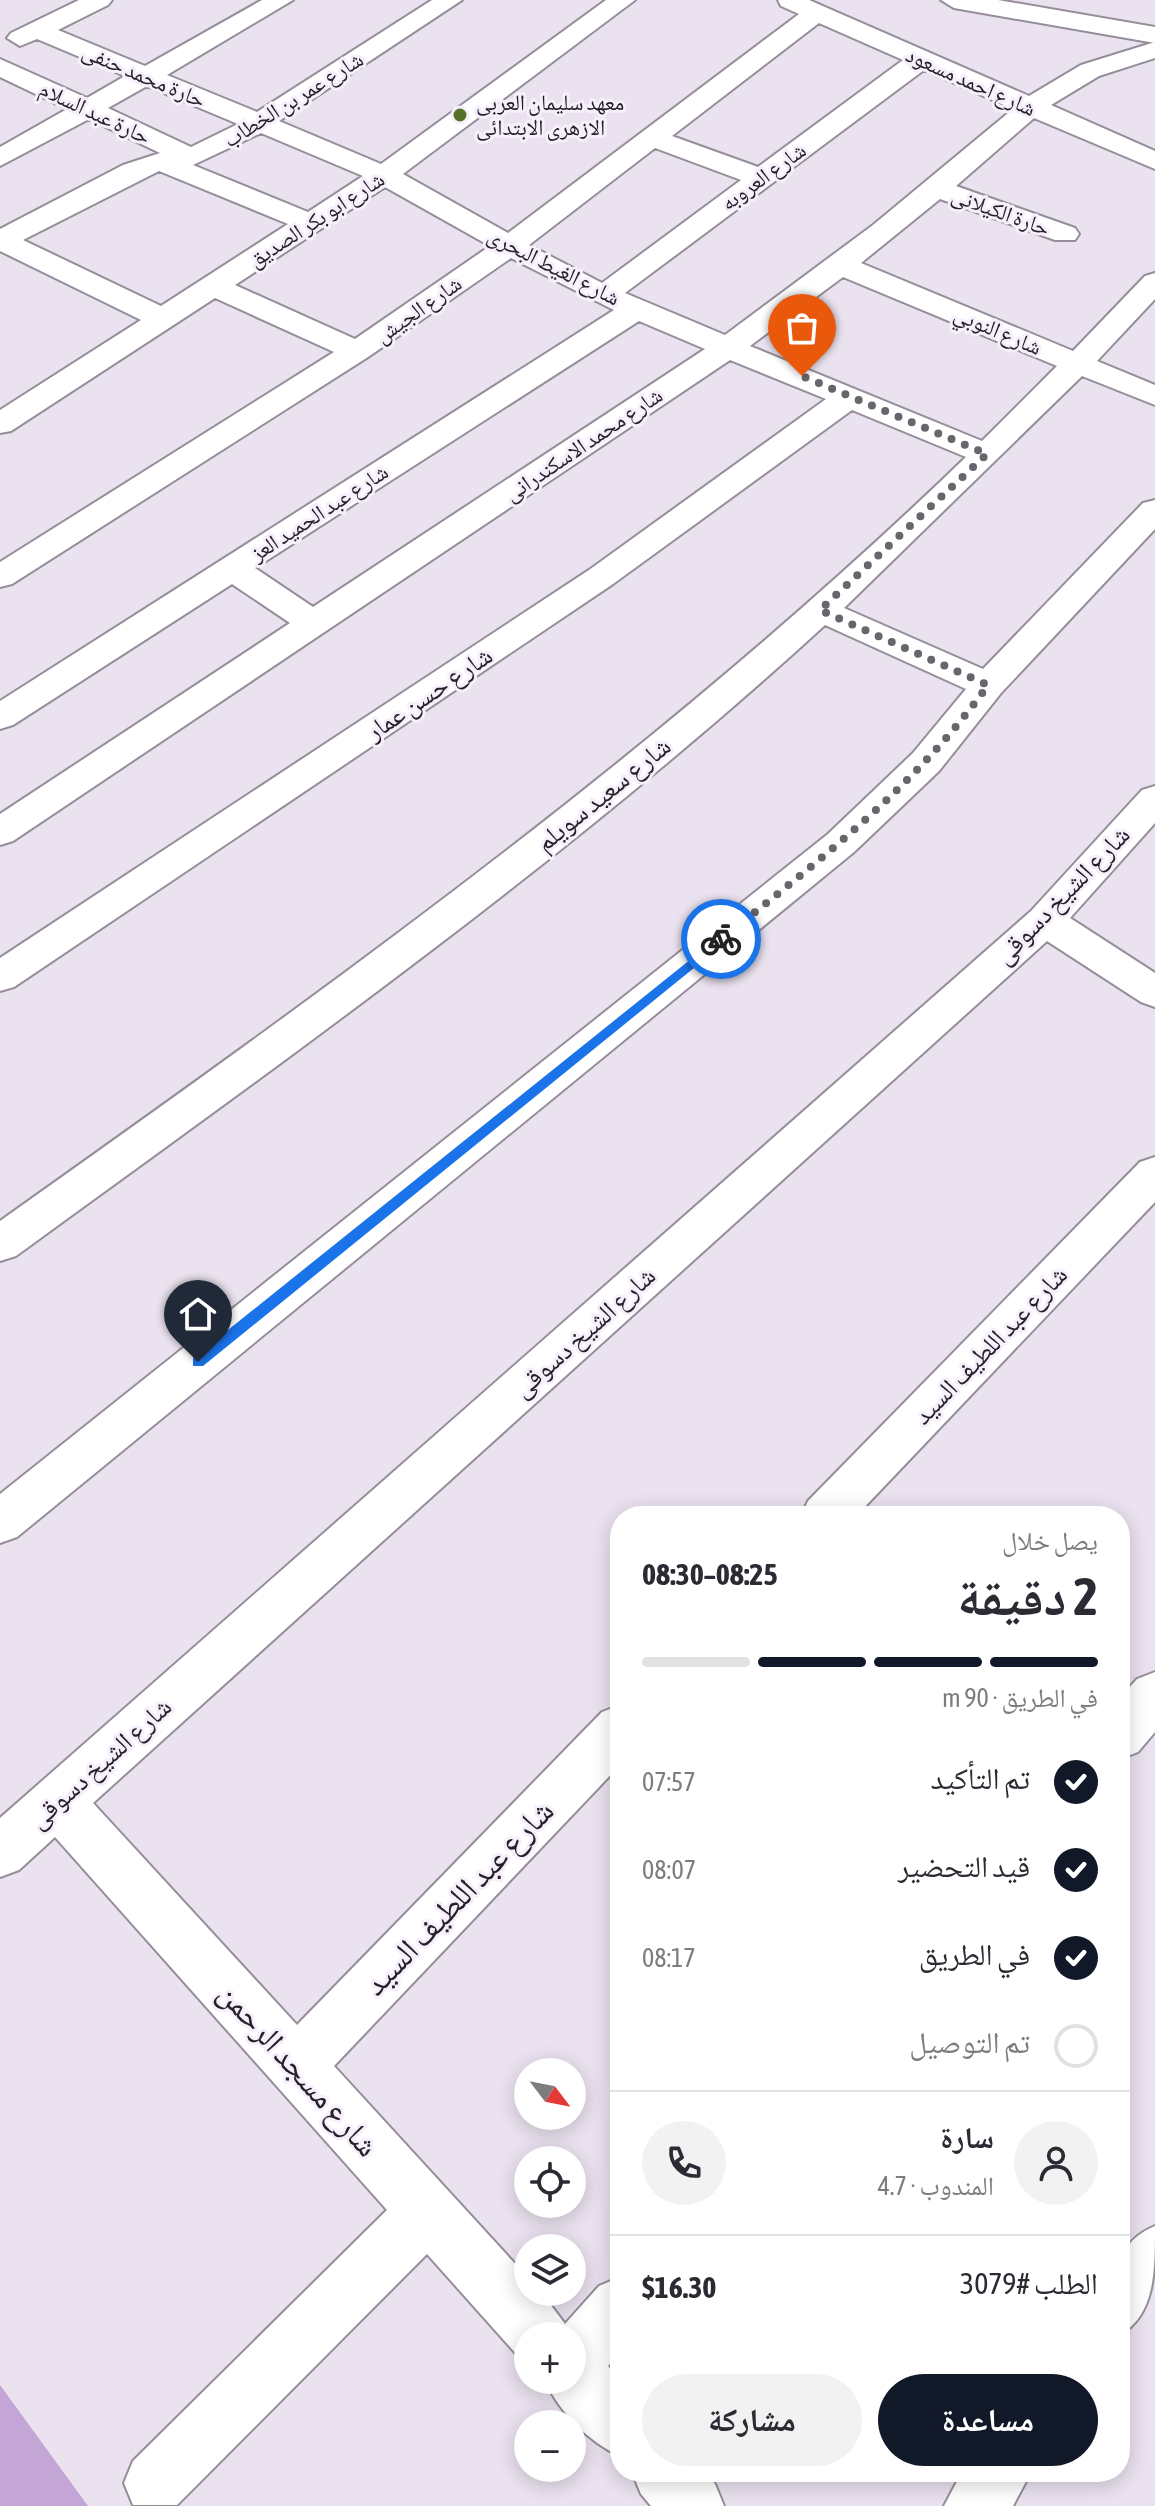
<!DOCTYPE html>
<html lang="ar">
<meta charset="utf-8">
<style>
body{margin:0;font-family:"Asap Condensed","Noto Naskh Arabic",sans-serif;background:#f2f2f3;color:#2b2b33;direction:rtl;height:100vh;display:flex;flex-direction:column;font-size:30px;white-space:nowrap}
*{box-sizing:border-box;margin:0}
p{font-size:26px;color:#7c7c81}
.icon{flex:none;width:44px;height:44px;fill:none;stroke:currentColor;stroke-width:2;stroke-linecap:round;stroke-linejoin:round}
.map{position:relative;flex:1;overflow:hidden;direction:ltr}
.side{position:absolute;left:610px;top:1506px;width:520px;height:976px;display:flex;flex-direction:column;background:#fff;border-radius:32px;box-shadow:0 4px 20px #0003;direction:rtl}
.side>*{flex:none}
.needle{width:52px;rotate:122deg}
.fabs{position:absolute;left:514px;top:2058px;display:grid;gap:16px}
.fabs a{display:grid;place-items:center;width:72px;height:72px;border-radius:50%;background:#fff;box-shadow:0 4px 20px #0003;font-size:40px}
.pin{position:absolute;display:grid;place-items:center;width:68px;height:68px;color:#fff;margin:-82px -34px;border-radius:50% 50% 50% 0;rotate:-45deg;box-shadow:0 0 8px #0007}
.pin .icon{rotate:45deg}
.courier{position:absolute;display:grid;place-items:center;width:80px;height:80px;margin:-40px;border:6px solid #1a73e8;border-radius:50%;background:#fff;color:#222;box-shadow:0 2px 10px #0007}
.head em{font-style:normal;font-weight:700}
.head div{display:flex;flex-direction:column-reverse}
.head{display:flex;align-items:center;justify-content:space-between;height:136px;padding:0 32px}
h1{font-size:52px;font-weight:700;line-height:60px}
.bar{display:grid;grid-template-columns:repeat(4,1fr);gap:12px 8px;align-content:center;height:96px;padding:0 32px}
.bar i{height:10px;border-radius:6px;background:#e1e1e2}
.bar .selected{background:#111827}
.bar p{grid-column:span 4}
.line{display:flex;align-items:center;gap:20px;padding:0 32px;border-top:2px solid #e1e1e2}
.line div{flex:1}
.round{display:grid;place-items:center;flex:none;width:84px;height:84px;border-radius:42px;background:#f2f2f3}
ol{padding:0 32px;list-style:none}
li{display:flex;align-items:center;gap:24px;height:88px}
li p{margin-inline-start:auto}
li .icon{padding:8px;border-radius:50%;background:#111827;color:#fff;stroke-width:4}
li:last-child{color:#7c7c81}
li i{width:44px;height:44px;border:4px solid #e1e1e2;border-radius:50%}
.action{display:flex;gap:16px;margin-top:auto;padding:16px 32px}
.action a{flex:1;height:92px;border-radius:48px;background:#111827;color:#fff;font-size:32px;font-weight:700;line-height:92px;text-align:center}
.action a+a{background:#f2f2f3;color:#2b2b33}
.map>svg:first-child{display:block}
.green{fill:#c4a6d6}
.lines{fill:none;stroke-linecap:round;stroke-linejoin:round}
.minor-casing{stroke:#958e9a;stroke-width:4}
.tertiary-casing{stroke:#958e9a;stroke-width:4}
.minor{fill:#fff;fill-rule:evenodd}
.tertiary{fill:#fff;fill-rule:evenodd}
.route{fill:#1a73e8}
.done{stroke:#6a656d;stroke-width:8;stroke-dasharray:0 14.4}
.poi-dot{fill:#547228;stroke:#f8effd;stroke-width:3}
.labels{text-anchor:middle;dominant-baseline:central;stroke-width:6;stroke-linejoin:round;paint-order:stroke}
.far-street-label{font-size:22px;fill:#252227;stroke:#f8effd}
.far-poi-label{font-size:22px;fill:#252227;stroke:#f8effd;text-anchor:start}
.street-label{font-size:26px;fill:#252227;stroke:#f8effd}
.near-street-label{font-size:32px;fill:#252227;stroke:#f8effd}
</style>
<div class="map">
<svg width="1155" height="2506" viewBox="0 0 1155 2506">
<rect width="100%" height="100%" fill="#eae2ef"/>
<path class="green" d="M 0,2385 L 88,2506 L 0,2506 Z"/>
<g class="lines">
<g class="minor-casing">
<path id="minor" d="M 79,0 L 112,0 L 108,5 L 58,30 L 145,66 L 262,0 L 293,0 L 167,75 L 257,112 L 432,0 L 462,0 L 279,121 L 381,164 L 606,0 L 635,0 L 403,174 L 508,233 L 799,14 L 781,6 L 778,0 L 809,0 L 1029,96 L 1081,65 L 1155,42 L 1155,58 L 1099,76 L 1051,105 L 1155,151 L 1155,169 L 1034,118 L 956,186 L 1075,228 L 1079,234 L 1075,240 L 1055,240 L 940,199 L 861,263 L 1073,351 L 1145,276 L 1155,273 L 1155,299 L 1097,361 L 1155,385 L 1155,405 L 1082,376 L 844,608 L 983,669 L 1143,503 L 1155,500 L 1155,529 L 1001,693 L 939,771 L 854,852 L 17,1537 L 0,1543 L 0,1494 L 828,834 L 913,753 L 966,689 L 825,625 C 572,857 292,1055 16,1256 L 0,1261 L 0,1221 C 339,980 666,747 966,457 L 852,410 L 613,584 L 14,987 L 0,991 L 0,958 L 589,570 L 826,399 L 730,360 L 13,841 L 0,845 L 0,814 L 290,623 L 232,584 L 13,725 L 0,729 L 0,701 L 614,310 L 511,258 L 368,357 L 12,584 L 0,587 L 0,562 L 334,352 L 215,298 L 11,431 L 0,433 L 0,410 L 141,320 L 0,251 L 0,229 L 123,165 L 160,153 L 89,119 L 0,166 L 0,147 L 67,109 L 0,77 L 0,59 L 87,98 L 125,76 L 37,39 L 20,46 L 7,38 L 11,33 ZM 819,23 L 903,60 L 758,167 L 672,136 ZM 924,70 L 1013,109 L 873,225 L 725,335 L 625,293 ZM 147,86 L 238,124 L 191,147 L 108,108 ZM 261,133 L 363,176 L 308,212 L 193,165 ZM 655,148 L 741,180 L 602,283 L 529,245 ZM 159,171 L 288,224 L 161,306 L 23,240 ZM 385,187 L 490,246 L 355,339 L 235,285 ZM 843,277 L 1057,366 L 982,441 L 750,346 ZM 639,321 L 705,349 L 313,607 L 255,568 Z
M 1155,786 L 1155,823 L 1070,918 L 1155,973 L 1155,1007 L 1141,1002 L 1047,941 L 93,1803 L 297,2025 L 602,1712 L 620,1705 L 620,1765 L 334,2066 L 528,2278 L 528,2292 L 541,2292 L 565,2324 L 599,2286 L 620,2277 L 620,2353 L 608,2366 L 620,2379 L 620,2456 C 590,2443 558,2411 545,2380 L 572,2380 L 572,2336 L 528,2336 L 528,2361 L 519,2357 L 427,2254 L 177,2505 L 133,2505 L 124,2483 L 133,2461 L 387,2210 L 55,1837 L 19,1870 L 0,1877 L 0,1818 L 1031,911 L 1142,790 Z
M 1155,1157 L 1155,1202 L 856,1516 L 801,1516 L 808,1501 L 1140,1162 Z
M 1155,1672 L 1155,1732 L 1138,1752 L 1120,1759 L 1120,1698 L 1137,1679 Z
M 1155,2226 C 1155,2273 1155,2314 1120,2335 C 1120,2289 1105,2247 1155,2226 Z
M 632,2472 L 705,2472 L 715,2484 L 724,2506 L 651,2506 L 641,2494 Z
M 962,2472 L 1031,2472 L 1013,2506 L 944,2506 Z"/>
</g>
<g class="tertiary-casing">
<path id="tertiary" d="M 941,0 L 998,0 L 1155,27 L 1155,43 L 954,8 Z"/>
</g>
<use href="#minor" class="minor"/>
<use href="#tertiary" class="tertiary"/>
</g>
<path class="route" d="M 721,935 L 726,936 L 726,942 L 203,1366 L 193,1366 L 193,1358 Z"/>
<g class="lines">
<path class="done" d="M 721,939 C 818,862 916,786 988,685 L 820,610 L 987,454 L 802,376"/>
</g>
<circle class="poi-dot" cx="460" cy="115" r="8"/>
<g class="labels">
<g class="far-street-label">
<text transform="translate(144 75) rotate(23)">حارة محمد حنفى</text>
<text transform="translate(971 81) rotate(24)">شارع احمد مسعود</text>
<text transform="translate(293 99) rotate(-32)">شارع عمر بن الخطاب</text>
<text transform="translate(95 112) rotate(25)">حارة عبد السلام</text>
<text transform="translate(763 176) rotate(-36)">شارع العروبه</text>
<text transform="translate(1001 211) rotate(20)">حارة الكيلانى</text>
<text transform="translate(316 219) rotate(-33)">شارع ابو بكر الصديق</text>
<text transform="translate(554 266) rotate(27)">شارع الغيط البحرى</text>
<text transform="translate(418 309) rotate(-35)">شارع الجيش</text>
<text transform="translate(998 330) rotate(23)">شارع النوبي</text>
<text transform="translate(583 444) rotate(-34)">شارع محمد الاسكندرانى</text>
<text transform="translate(319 512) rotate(-33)">شارع عبد الحميد العز</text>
</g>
<g class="far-poi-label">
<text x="476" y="102">معهد سليمان العربى<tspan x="476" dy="25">الازهرى الابتدائى</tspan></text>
</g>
<g class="street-label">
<text transform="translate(429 693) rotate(-34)">شارع حسن عمار</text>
<text transform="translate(603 794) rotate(-39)">شارع سعيد سويلم</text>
<text transform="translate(1062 895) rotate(-46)">شارع الشيخ دسوقى</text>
<text transform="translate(584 1332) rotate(-42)">شارع الشيخ دسوقى</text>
<text transform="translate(990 1345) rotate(-46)">شارع عبد اللطيف السيد</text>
<text transform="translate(100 1763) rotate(-42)">شارع الشيخ دسوقى</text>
</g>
<g class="near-street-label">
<text transform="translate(458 1897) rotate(-46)">شارع عبد اللطيف السيد</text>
<text transform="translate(299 2069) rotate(48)">شارع مسجد الرحمن</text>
</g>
</g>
</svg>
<div class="fabs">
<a><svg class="needle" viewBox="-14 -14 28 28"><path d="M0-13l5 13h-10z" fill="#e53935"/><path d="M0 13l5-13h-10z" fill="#7c7c81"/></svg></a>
<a><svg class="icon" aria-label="locate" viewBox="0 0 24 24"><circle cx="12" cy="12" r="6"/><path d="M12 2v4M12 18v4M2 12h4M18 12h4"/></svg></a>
<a><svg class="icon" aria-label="layers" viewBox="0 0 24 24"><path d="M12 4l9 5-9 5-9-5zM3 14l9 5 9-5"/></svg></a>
<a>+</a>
<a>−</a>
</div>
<div class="pin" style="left:802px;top:376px;background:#ea580c"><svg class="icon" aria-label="bag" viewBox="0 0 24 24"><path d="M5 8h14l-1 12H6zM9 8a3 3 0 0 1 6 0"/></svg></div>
<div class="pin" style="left:198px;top:1362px;background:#1f2937"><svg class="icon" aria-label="home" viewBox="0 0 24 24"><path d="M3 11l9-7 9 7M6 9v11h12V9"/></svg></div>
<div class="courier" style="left:721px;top:939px"><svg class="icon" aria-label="bike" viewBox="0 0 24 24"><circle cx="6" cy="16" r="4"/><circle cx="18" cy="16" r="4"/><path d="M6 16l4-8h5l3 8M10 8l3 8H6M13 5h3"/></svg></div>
<section class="side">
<div class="head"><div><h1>2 دقيقة</h1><p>يصل خلال</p></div><em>08:25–08:30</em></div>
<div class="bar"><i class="selected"></i><i class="selected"></i><i class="selected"></i><i></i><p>في الطريق · 90 m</p></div>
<ol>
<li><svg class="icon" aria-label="check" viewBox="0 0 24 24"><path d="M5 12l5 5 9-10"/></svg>تم التأكيد<p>07:57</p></li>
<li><svg class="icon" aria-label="check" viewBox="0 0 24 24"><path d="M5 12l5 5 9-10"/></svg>قيد التحضير<p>08:07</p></li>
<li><svg class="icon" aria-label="check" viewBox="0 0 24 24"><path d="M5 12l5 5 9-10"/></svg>في الطريق<p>08:17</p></li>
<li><i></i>تم التوصيل</li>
</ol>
<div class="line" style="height:144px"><a class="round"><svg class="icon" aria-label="person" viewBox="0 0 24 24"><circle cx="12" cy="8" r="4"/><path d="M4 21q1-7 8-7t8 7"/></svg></a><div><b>سارة</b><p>المندوب · 4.7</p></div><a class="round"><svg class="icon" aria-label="phone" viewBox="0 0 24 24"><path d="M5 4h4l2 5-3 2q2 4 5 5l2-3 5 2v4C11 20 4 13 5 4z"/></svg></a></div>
<div class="line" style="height:104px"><div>الطلب #3079</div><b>$16.30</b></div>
<div class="action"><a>مساعدة</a><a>مشاركة</a></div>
</section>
</div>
